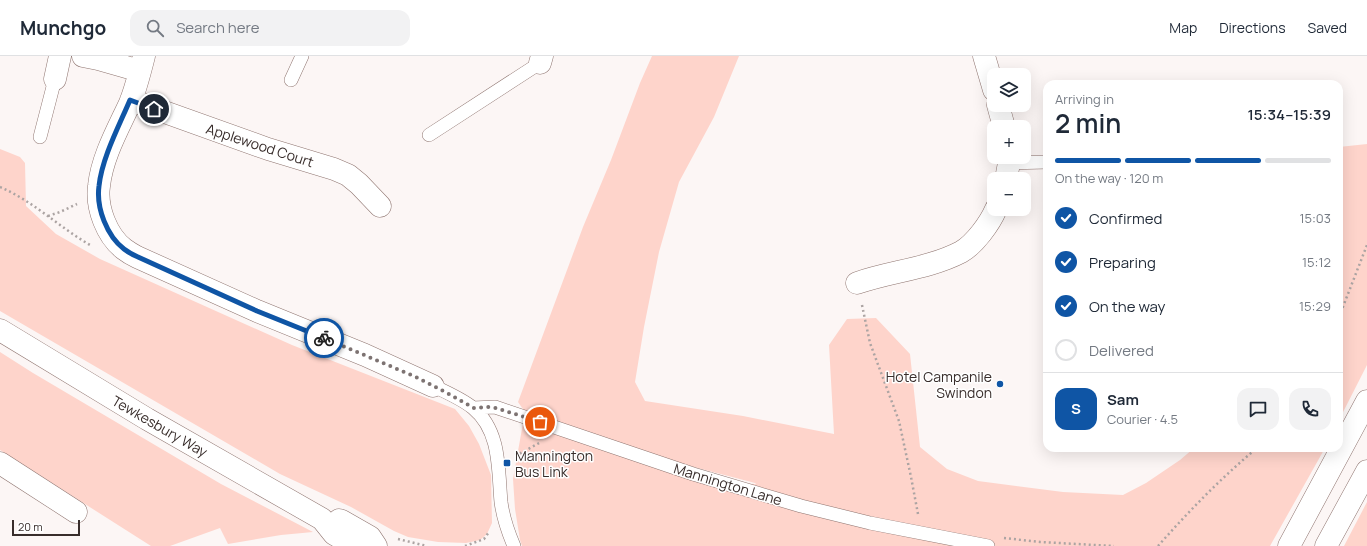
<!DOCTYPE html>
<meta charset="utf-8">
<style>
body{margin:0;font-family:Manrope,sans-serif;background:#f2f2f3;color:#1f2937;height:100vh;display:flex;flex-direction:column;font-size:15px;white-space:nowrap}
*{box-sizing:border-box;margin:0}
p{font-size:13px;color:#747a83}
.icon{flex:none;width:22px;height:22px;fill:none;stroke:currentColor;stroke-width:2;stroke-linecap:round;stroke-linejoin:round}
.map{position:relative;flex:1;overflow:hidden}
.details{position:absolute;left:1043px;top:24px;width:300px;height:372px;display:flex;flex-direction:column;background:#fff;border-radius:12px;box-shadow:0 4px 16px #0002}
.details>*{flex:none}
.fabs{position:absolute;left:987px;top:12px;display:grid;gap:8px}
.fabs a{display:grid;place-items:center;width:44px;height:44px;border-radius:8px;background:#fff;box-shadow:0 4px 16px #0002;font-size:20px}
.scale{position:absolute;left:12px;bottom:10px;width:68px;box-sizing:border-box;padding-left:4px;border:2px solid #382d2b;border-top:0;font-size:11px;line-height:14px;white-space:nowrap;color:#382d2b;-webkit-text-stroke:3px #fff;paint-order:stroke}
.pin{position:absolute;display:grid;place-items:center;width:34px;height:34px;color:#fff;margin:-17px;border:2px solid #fff;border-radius:50%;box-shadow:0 1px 4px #0007}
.courier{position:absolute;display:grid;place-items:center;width:40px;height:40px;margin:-20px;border:3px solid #0f55a5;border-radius:50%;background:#fff;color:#222;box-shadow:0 1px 5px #0007}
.overview em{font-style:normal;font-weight:600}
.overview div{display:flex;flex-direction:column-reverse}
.overview{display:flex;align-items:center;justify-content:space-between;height:68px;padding:0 12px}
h1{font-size:26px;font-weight:600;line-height:30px}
.bar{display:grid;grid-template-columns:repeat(4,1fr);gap:6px 4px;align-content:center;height:48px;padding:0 12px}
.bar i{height:5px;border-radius:3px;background:#e0e1e3}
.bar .current{background:#0f55a5}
.bar p{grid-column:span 4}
.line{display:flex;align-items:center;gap:10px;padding:0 12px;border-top:1px solid #e0e1e3}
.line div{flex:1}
.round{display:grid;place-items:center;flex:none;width:42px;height:42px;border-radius:12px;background:#f2f2f3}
ol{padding:0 12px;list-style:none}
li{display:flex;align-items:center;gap:12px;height:44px}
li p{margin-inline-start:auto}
li .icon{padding:4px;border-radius:50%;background:#0f55a5;color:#fff;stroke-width:4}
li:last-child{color:#747a83}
li i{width:22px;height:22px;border:2px solid #e0e1e3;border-radius:50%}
header{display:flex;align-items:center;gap:24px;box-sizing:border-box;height:56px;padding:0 20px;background:#fff;border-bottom:1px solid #e0e1e3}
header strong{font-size:19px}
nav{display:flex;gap:22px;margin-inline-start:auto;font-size:14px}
.search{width:280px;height:36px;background:#f2f2f3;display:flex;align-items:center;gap:10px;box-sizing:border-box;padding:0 14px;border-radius:12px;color:#747a83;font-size:15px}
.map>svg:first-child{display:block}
.green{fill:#fed4cb;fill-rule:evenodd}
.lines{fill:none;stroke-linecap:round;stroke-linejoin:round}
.service-casing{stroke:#8f7570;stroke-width:14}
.minor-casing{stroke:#8f7570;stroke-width:23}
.secondary-casing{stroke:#8f7570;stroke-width:23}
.path{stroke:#aca4a3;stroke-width:2.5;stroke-dasharray:2 3;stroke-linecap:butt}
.service{stroke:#fff;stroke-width:13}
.minor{stroke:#fff;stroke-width:22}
.secondary{stroke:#fff;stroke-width:22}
.done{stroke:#7d7372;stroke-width:4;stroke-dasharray:0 7.2}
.route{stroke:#0f55a5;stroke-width:5}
.poi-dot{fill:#0f55a5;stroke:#fff;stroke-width:1.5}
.labels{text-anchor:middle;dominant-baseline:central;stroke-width:3;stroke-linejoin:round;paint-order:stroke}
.street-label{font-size:14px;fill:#382d2b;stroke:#fff}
.poi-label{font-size:14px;fill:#382d2b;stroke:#fff;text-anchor:end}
</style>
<header>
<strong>Munchgo</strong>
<div class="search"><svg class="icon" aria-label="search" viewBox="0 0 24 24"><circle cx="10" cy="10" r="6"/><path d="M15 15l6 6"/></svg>Search here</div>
<nav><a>Map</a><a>Directions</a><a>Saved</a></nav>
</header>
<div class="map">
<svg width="1367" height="490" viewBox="0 0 1367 490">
<rect width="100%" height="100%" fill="#fcf6f5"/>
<path class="green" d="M 652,0 L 739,0 L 714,61 L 679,126 L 659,196 L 644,271 L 635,326 L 645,345 L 743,360 L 834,378 L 829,289 L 847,263 L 876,262 L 910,298 L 920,391 L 947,413 L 978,425 L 1063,436 L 1123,439 L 1146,427 L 1180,404 L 1194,392 L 1325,392 L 1270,490 L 522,490 L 520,484 L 515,453 L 513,423 L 525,356 L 518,346 L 583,171 L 611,104 L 640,27 ZM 644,398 L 755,427 L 756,428 C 719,427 670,418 635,405 Z
M 1367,88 L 1367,309 L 1339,364 L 1339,91 Z
M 0,93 L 20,101 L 25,107 L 26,150 L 56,178 L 100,203 L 292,289 L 455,353 L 469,370 L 479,388 L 491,419 L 492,467 L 487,478 L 480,484 L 466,487 L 438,486 L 408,481 L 394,475 L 351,451 L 280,418 L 0,255 Z
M 0,296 L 33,317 L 221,428 L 313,476 L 281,479 L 228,488 L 220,472 L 170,490 L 151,490 L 0,394 Z
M 1367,446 L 1367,490 L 1344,490 Z"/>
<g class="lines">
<g class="service-casing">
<path id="service" d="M 291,24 L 302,0
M 429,79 L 540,7
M 40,81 L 55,23
M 1009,107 L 1047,106
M 433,330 C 446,336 462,343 473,352 C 501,375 498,414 501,446 C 503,461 508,476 514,490
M 473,352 L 495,351 L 693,418 L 801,450 L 870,467 L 988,490"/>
</g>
<g class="minor-casing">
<path id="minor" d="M 83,0 L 98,3 L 140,15
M 144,0 C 140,16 136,32 130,47 C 118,73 102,101 99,130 C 96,152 107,180 124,193 C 128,196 133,199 137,201 L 257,255 L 365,299 L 433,330
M 984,0 L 994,34
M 540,7 L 542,0
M 55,23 L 60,0
M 131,44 L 268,93 L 334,113 L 348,119 L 359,128 L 380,150
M 998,49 L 1004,71
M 1006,123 L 1009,107 L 1009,101
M 857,227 C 891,215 928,213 961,196 C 975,188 990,167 996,153
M 0,407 L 76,456"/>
</g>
<g class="secondary-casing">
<path id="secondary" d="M 0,274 L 147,363 L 322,463 L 334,478 L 355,490
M 339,464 L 342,465 L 370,481 L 376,490
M 1289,490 L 1367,345
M 1326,490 L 1367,415"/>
</g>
<path class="path" d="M 0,131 C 33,145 59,171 90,189
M 48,160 L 60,156 L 77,148
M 862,249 L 870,287 L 899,365 L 911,421 L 918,458
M 1339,261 L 1367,189
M 515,399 L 519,398 L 541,386
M 1004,482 L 1040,486 L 1114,490
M 398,483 L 427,490
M 465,490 L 484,483 L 489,476
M 1158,490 C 1189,455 1221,422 1257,392"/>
<use href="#service" class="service"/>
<use href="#minor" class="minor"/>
<use href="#secondary" class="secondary"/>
</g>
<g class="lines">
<path class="done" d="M 324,282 L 416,321 L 449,338 L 474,352 L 488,351 L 496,352 L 540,366"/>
<path class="route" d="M 154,53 L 130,44 C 119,70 102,102 99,130 C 96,152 107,180 124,193 C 128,196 133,199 138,201 L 257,255 L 324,282"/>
</g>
<g class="poi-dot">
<circle cx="1000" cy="328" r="4"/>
<rect x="503" y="403" width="8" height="8" rx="2"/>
</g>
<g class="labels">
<g class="street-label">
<text transform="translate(260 89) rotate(18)">Applewood Court</text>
<text transform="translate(160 370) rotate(30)">Tewkesbury Way</text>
<text transform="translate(728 428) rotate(17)">Mannington Lane</text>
</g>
<g class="poi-label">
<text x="992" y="320">Hotel Campanile<tspan x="992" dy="16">Swindon</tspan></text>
<text x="515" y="399" text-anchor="start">Mannington<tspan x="515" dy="16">Bus Link</tspan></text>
</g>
</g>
</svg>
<div class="fabs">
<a><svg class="icon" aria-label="layers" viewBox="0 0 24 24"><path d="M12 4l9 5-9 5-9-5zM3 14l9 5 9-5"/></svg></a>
<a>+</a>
<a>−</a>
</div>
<div class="scale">20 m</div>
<div class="pin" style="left:540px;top:366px;background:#ea580c"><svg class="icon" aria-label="bag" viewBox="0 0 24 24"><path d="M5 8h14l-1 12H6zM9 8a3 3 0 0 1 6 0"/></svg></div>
<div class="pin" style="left:154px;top:53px;background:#1f2937"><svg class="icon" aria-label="home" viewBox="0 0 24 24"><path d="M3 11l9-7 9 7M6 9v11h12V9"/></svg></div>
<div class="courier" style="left:324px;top:282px"><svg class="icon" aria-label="bike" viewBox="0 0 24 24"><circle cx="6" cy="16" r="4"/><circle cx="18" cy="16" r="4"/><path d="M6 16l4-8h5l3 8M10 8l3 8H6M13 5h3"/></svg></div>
<section class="details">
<div class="overview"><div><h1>2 min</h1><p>Arriving in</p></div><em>15:34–15:39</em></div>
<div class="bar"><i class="current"></i><i class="current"></i><i class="current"></i><i></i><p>On the way · 120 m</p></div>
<ol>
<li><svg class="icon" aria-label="check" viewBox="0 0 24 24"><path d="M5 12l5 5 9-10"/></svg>Confirmed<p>15:03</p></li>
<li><svg class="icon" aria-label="check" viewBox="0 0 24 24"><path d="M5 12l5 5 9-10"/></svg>Preparing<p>15:12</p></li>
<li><svg class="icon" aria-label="check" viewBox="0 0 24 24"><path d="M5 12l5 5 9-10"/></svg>On the way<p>15:29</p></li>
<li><i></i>Delivered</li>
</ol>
<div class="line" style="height:72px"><b class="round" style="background:#0f55a5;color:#fff">S</b><div><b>Sam</b><p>Courier · 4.5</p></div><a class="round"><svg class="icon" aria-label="chat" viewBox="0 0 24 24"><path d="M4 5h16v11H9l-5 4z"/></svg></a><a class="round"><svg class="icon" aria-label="phone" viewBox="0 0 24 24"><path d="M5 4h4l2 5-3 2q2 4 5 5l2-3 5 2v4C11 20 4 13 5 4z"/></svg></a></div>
</section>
</div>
